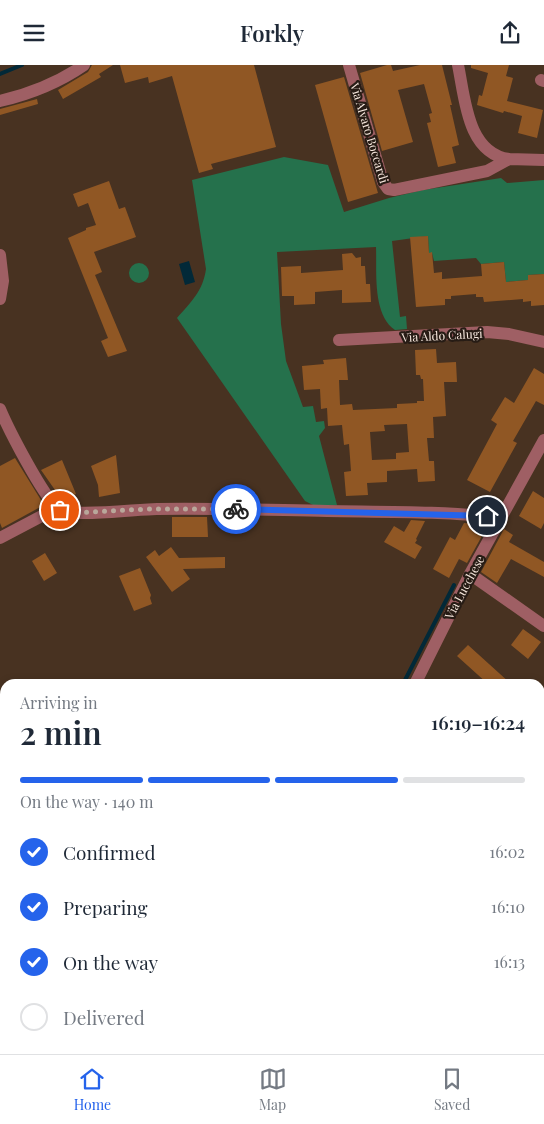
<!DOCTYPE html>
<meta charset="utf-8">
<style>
body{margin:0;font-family:"Playfair Display",serif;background:#f2f2f3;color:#1f2937;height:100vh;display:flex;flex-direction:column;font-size:19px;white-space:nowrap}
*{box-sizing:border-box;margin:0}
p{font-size:16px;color:#747a83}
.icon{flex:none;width:28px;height:28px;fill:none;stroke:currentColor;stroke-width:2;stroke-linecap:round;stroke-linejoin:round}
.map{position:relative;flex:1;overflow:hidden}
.panel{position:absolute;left:0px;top:614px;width:545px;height:376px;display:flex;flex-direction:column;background:#fff;border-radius:15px 15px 0 0;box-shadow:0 2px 8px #0003}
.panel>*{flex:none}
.pin{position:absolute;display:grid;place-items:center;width:42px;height:42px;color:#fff;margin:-21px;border:2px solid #fff;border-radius:50%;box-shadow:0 1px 5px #0007}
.courier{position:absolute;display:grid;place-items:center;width:50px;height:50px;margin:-25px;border:4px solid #2563eb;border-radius:50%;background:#fff;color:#222;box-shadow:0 1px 6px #0007}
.overview em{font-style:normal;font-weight:600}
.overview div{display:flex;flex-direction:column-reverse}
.overview{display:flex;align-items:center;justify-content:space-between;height:85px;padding:0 20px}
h1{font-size:32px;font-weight:600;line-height:38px}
.bar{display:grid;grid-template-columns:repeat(4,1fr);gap:8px 5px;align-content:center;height:60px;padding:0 20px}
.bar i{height:6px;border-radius:4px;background:#e0e1e3}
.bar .active{background:#2563eb}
.bar p{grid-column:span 4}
ol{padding:0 20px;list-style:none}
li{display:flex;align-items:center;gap:15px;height:55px}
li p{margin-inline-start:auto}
li .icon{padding:5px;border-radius:50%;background:#2563eb;color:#fff;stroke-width:4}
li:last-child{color:#747a83}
li i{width:28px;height:28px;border:2px solid #e0e1e3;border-radius:50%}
header{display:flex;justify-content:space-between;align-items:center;height:65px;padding:0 20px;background:#fff;font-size:22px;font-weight:600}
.dock{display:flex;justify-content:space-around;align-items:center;height:70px;border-top:1px solid #e0e1e3;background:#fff;font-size:14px;color:#747a83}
.dock a{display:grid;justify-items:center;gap:2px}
.dock .active{color:#2563eb}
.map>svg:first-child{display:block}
.green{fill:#25714c}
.water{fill:#022938}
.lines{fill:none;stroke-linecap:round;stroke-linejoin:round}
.stream{stroke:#022938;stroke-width:4}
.building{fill:#905724;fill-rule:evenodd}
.path{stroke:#867264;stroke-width:2.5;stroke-dasharray:2.5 2.5;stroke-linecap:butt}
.minor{stroke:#9f5f64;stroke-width:12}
.done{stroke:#b9a89b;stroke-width:5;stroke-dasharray:0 9}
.route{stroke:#2563eb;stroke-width:6}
.labels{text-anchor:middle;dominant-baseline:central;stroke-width:4.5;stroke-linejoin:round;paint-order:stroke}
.street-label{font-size:12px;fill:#f6e7dd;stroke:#271c15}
</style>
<header><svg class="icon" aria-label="menu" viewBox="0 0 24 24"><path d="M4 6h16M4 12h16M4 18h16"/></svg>Forkly<svg class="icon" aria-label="share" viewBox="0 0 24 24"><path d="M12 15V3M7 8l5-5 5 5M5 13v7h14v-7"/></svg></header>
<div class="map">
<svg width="544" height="989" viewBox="0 0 544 989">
<rect width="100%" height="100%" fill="#483221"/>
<path class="green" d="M 284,92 L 328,100 L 344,147 L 389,133 L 423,125 L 501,113 L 507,118 L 544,115 L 544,209 L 528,210 L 528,215 L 506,217 L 504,197 L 481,199 L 476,193 L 434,196 L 432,188 L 429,188 L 428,171 L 392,176 L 400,252 L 406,251 L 407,264 L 395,265 C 372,249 377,206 376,182 L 277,187 L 281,259 L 286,296 L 303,342 L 313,341 L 316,357 L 324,356 L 325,363 L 319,371 L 337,440 L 313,440 L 305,436 L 177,253 C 191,237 203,226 206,204 L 192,115 Z
M129 208a10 10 0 1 1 20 0a10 10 0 1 1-20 0Z"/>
<path class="water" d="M 189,196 L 195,217 L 185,220 L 179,199 Z"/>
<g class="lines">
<path class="stream" d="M 0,9 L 22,0
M 403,619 L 454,520"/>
</g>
<path class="building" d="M 92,0 L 113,0 L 99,9 L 101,12 L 63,34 L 58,25 L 88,7 Z
M 120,0 L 254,0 L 276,82 L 211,99 L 213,104 L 199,108 L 172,11 L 149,18 L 148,12 L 125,18 Z
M 387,0 L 391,0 L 393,6 L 420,0 L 442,0 L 452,40 L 450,40 L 459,80 L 452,82 L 456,98 L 438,102 L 427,58 L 431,57 L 429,49 L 432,48 L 424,19 L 398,25 L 413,77 L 382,86 L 360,8 Z
M 471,0 L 509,0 L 506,11 L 513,13 L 507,36 L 543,45 L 537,73 L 518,68 L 522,51 L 504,46 L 503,48 L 477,40 L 479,30 L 482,31 L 488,8 L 471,3 Z
M 344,12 L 378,128 L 348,137 L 315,20 Z
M 37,34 L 38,39 L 0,50 L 0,44 Z
M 109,116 L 119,144 L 125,142 L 136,172 L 94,187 L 102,207 L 95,210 L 127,286 L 108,292 L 101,276 L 108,273 L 68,173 L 86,165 L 86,163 L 96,160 L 88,138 L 78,142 L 73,129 Z
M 428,171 L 429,188 L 432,187 L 434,208 L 442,207 L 442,214 L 482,211 L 481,199 L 504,197 L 506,217 L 528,215 L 528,210 L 544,209 L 544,240 L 531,241 L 531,236 L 523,237 L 523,234 L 484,237 L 483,232 L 476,232 L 476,229 L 451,231 L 451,234 L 445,234 L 445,240 L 416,242 L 410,172 Z
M 352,188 L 356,193 L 361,192 L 361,201 L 365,201 L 366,219 L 370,219 L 371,237 L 342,238 L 342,225 L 315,227 L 315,239 L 294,240 L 294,231 L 282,231 L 281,202 L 301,201 L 301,208 L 343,205 L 342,189 Z
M 436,284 L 437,298 L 456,297 L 457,317 L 444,317 L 446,351 L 433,352 L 434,373 L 427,373 L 429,396 L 434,396 L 435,416 L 418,417 L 417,404 L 387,406 L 387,417 L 367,418 L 368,430 L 346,431 L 344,407 L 351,406 L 349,379 L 344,380 L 342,360 L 328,361 L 327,343 L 321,344 L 320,324 L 304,325 L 302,301 L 324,299 L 323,295 L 346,293 L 348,315 L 339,315 L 340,340 L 352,339 L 353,345 L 397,343 L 397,339 L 417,338 L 417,336 L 424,336 L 423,314 L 421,314 L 420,310 L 416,310 L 415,285 ZM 407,359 L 409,387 L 396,388 L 396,394 L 372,395 L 370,367 L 385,366 L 384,360 Z
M 534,303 L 544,309 L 544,340 L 536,336 L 513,376 L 517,378 L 490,427 L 467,415 L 497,359 L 491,355 L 505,332 L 514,338 Z
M 116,390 L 120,428 L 99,432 L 98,420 L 91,401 Z
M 15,393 L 44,440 L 2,463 L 0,458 L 0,401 Z
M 62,395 L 76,429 L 62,435 L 41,405 Z
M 533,426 L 544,433 L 544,458 L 541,464 L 519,451 Z
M 172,452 L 207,452 L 208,472 L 172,472 Z
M 411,455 L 425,456 L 416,474 L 417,475 L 415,478 L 422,482 L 415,494 L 384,477 L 394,461 L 404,467 Z
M 464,458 L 488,460 L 467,498 L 459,494 L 449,513 L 433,504 L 450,472 L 455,475 Z
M 504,464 L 513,470 L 509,477 L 544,497 L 544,512 L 511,494 L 497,518 L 481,507 Z
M 171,482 L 179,493 L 225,492 L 225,503 L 183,504 L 190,514 L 172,527 L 146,492 L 155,485 L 159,491 Z
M 45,488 L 57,508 L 44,516 L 32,496 Z
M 140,503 L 151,530 L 150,533 L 152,539 L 134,546 L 119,511 Z
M 523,564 L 541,577 L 528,594 L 511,580 Z
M 468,580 L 511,619 L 488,619 L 457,591 Z"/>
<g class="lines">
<path class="path" d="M 540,786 L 544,782"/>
<path class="minor" d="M 349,0 L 383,117 L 388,124 L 394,125 L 487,106 L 509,94 L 544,95
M 458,0 C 465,33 467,88 509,94
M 541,15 L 544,16
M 0,36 C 30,29 58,18 84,0
M 0,190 L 3,216 L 0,234
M 339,275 L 487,267 L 509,269 L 544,277
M 0,344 C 8,363 44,434 59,444 C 72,453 137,444 157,444 C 213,443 270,445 327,446 C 385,447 443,446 501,453
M 0,473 L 57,443
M 470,509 L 544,561
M 415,619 L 470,509 L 544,375
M 540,947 L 544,944
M 411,985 L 412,989
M 429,985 L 447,989
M 369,989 L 371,985
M 448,989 L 466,985
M 485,989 L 490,985"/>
</g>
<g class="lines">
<path class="done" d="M 60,445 L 70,448 L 148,444 L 236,444"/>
<path class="route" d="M 236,444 L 487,451"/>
</g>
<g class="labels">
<g class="street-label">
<text transform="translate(370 68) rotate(73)">Via Alvaro Boccardi</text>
<text transform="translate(442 270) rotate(-3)">Via Aldo Calugi</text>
<text transform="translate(464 522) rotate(-62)">Via Lucchese</text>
</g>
</g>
</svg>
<div class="pin" style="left:60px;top:445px;background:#ea580c"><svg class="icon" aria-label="bag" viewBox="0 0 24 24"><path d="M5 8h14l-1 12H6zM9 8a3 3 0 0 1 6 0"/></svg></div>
<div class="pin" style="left:487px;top:451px;background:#1f2937"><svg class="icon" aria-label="home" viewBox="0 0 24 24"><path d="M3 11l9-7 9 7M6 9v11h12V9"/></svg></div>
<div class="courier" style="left:236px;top:444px"><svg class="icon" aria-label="bike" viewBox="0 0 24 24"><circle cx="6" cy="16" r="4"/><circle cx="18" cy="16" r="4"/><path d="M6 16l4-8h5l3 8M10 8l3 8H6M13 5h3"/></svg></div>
<section class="panel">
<div class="overview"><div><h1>2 min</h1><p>Arriving in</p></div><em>16:19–16:24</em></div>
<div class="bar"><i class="active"></i><i class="active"></i><i class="active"></i><i></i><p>On the way · 140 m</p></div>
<ol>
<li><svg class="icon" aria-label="check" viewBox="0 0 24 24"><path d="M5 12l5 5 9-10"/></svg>Confirmed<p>16:02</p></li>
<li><svg class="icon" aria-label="check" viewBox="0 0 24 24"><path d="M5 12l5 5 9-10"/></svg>Preparing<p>16:10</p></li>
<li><svg class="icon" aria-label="check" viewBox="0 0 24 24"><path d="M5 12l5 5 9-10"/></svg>On the way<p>16:13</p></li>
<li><i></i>Delivered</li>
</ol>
</section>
</div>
<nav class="dock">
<a class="active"><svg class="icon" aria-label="home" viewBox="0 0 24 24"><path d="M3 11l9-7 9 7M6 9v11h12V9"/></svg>Home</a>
<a><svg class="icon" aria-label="map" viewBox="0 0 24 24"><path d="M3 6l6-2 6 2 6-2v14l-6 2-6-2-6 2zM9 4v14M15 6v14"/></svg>Map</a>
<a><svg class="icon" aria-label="saved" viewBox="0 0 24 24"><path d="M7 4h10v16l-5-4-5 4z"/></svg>Saved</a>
</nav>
